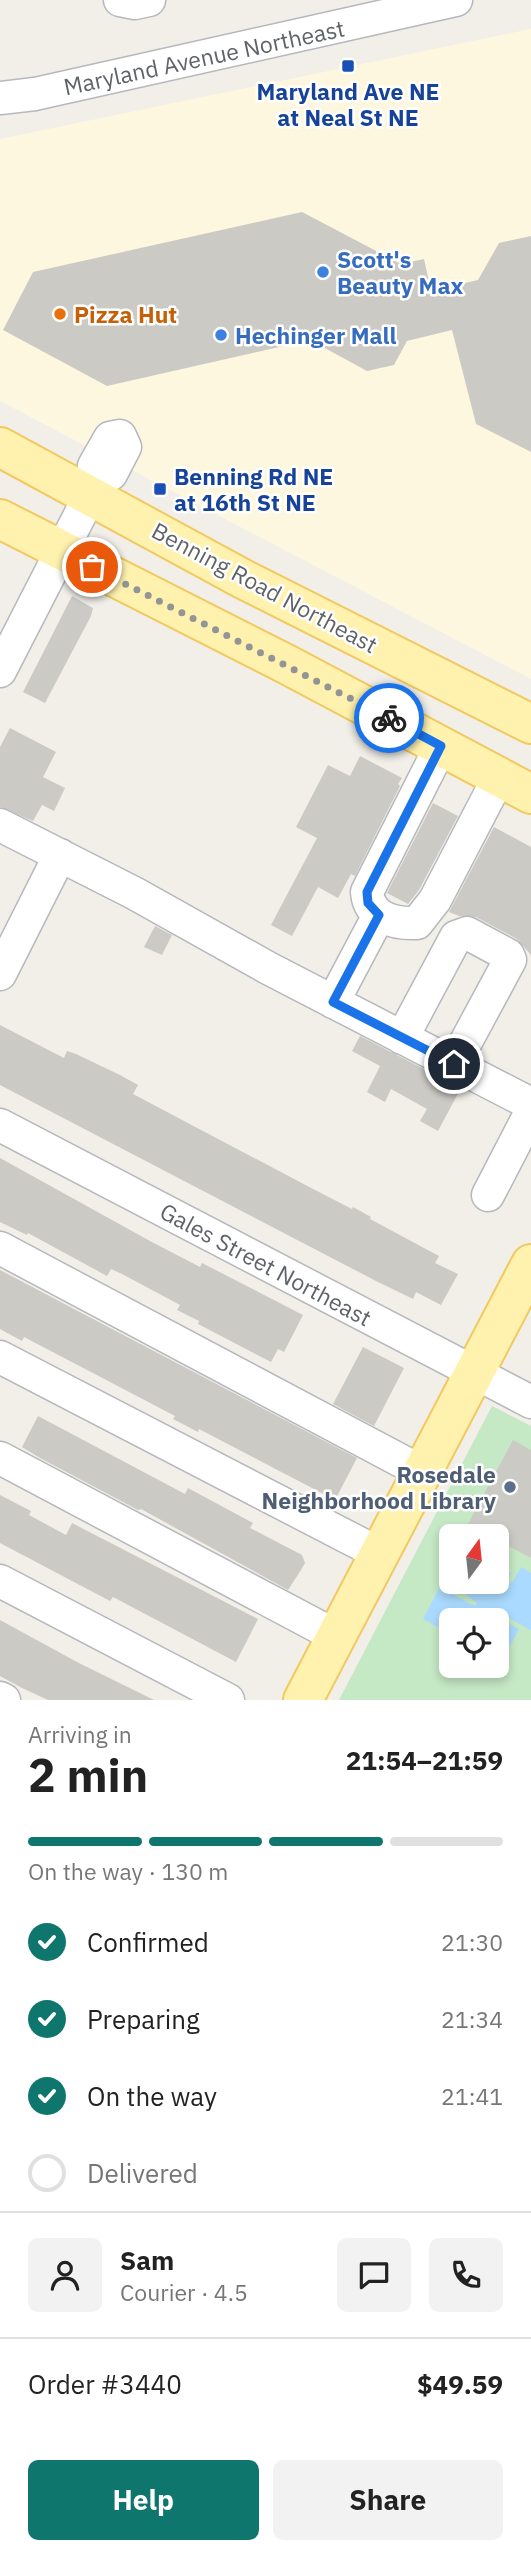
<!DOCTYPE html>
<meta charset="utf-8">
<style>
body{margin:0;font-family:"IBM Plex Sans",sans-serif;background:#f2f2f2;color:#222;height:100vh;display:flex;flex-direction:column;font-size:26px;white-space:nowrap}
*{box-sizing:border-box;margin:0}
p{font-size:23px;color:#767676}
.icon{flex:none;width:38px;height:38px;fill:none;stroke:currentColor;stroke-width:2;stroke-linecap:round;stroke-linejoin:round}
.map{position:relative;height:1700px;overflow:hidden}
.side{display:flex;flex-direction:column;background:#fff;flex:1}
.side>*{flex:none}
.needle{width:46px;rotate:15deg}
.tools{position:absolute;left:439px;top:1524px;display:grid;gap:14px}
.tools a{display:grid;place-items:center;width:70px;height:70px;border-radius:10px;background:#fff;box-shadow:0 4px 10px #0003;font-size:35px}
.pin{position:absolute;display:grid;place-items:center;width:60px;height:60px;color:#fff;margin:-30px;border:4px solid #fff;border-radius:50%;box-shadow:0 2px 7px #0007}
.courier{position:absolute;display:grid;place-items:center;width:70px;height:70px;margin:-35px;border:5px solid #1a73e8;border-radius:50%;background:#fff;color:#222;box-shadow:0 2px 9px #0007}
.overview em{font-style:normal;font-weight:700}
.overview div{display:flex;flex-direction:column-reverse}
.overview{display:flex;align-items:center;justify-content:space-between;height:119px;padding:0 28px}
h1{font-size:46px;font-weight:700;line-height:52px}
.bar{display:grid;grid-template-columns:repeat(4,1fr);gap:10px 7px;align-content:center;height:84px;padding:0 28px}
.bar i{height:9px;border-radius:5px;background:#e0e0e0}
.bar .active{background:#0f766e}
.bar p{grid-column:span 4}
.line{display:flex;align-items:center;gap:18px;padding:0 28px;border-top:2px solid #e0e0e0}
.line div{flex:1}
.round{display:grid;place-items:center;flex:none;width:74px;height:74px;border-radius:10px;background:#f2f2f2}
ol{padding:0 28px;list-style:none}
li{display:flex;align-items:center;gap:21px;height:77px}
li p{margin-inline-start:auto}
li .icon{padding:7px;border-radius:50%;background:#0f766e;color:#fff;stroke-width:4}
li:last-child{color:#767676}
li i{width:38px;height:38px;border:4px solid #e0e0e0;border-radius:50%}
.cta{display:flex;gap:14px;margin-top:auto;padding:14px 28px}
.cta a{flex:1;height:80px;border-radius:10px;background:#0f766e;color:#fff;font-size:28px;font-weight:700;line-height:80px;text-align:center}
.cta a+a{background:#f2f2f2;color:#222}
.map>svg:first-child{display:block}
.commercial{fill:#fef7e0}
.green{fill:#c5e8c5;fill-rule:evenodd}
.water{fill:#aadaff}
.building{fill:#cccac5}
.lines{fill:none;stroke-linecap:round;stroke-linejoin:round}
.minor-casing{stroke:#b5b8bc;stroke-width:35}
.major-casing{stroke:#f2c960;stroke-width:42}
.minor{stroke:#fff;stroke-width:32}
.major{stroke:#fff2af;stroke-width:38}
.done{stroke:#929495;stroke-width:7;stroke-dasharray:0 12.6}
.route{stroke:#1a73e8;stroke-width:9}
.transit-dot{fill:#1a4fb4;stroke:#fff;stroke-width:2.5}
.shop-dot{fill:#3f7fe0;stroke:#fff;stroke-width:2.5}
.food-dot{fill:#e8710a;stroke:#fff;stroke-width:2.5}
.service-dot{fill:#5c6f8a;stroke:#fff;stroke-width:2.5}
.labels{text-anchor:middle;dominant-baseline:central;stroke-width:5;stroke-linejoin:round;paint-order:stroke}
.street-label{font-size:23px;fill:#5f6368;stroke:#fff}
.transit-label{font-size:23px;font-weight:bold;fill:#164399;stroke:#fff}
.shop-label{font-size:23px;font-weight:bold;fill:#366cbe;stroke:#fff;text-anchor:start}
.food-label{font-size:23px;font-weight:bold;fill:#c56008;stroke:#fff;text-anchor:start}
.service-label{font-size:23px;font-weight:bold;fill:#4e5e75;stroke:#fff;text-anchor:end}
</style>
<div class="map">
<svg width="531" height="1700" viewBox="0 0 531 1700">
<rect width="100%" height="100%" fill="#f1efe8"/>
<path class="commercial" d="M 531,29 L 531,679 L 0,401 L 0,139 Z"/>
<path class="green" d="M 492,1406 L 531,1426 L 531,1700 L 339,1700 ZM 452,1536 L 497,1536 L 497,1582 L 452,1582 ZM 452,1620 L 497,1620 L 497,1666 L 452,1666 Z"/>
<path class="water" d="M 497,1566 L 511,1573 L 507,1580 L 512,1583 L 521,1567 L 531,1573 L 531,1630 L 495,1611 L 493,1615 L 519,1629 L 502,1661 L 497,1658 L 497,1620 L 452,1620 L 451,1634 L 423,1619 L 442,1583 L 454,1590 L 452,1594 L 475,1606 L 477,1603 L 462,1592 L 458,1582 L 497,1582 Z"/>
<path class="building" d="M 302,212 L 401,264 L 424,259 L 431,291 L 478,280 L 499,243 L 531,236 L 531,452 L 476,424 L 452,330 L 407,341 L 394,365 L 367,371 L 310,340 L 107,386 L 3,330 L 33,272 Z
M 72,596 L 93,608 L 91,616 L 45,703 L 23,692 Z
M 10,728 L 56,752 L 43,777 L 65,788 L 54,811 L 42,805 L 33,821 L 0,807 L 0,747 Z
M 360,756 L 402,778 L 398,784 L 400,786 L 355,876 L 351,874 L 338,898 L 318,887 L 292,936 L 271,925 L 317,838 L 296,827 L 328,765 L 350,776 Z
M 433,803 L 458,816 L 419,890 L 408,904 L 387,893 Z
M 494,827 L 531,847 L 531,955 L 517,939 L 476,917 L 459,916 L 449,912 Z
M 155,926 L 172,935 L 162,955 L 144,947 Z
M 0,1025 L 64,1058 L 67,1051 L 76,1054 L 120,1075 L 138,1085 L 133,1094 L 315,1190 L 352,1209 L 353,1207 L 371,1217 L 370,1219 L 439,1256 L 435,1263 L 458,1274 L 441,1305 L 416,1292 L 413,1299 L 376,1281 L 0,1085 Z
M 360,1036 L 461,1088 L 438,1131 L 420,1121 L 427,1109 L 391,1089 L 385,1102 L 367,1092 L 380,1066 L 352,1051 Z
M 0,1158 L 150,1241 L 200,1267 L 202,1263 L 303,1315 L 284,1352 L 278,1349 L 271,1362 L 198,1324 L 199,1321 L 177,1310 L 180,1305 L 122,1274 L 111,1269 L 107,1276 L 28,1233 L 27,1235 L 0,1222 Z
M 0,1270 L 357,1458 L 335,1500 L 199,1429 L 198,1432 L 173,1419 L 175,1416 L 24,1337 L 22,1341 L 0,1329 Z
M 363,1347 L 404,1368 L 374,1426 L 333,1404 Z
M 38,1416 L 185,1494 L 188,1488 L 253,1523 L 250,1528 L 302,1555 L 305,1563 L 301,1570 L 288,1590 L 141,1509 L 138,1510 L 40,1458 L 22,1447 Z
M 513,1440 L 531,1450 L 531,1558 L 497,1540 L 497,1536 L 491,1536 L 468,1524 Z
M 0,1495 L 31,1511 L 29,1515 L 66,1535 L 72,1523 L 258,1619 L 236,1662 L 113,1597 L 110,1601 L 0,1543 Z
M 0,1620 L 77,1662 L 154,1700 L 48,1700 L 22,1688 L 0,1676 Z"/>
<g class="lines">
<g class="minor-casing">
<path id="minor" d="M 120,0 L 135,3 L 149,0
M 0,98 L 35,94 L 456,0
M 120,436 L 125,447 L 111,474 L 100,476 L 94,466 L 110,438 Z
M 0,671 L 100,476
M 441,746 L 367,892 C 369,918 395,924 417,923 L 435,900 L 499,777
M 0,825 L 134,893 L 268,968 L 531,1104
M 0,974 L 60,855
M 333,1002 L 379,915
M 402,1038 L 456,937 L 467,933 L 508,955 L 510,960 L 454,1064
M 0,1125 L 531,1402
M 488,1195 L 531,1112
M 0,1248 L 422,1472
M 0,1357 L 380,1554
M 0,1458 L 336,1636
M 0,1581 L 228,1700
M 0,1698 L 4,1700"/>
</g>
<g class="major-casing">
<path id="major" d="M 0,447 L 243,579 L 531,724
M 0,519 L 288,665 L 531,794
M 303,1700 L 531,1264"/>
</g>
<use href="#minor" class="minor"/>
<use href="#major" class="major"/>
</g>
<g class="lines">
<path class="done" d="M 92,567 L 389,718"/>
<path class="route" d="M 389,718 L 441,746 L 367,892 L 368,903 L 379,915 L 333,1002 L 454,1064"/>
</g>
<g class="transit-dot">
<rect x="341" y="59" width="14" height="14" rx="3.5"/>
<rect x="153" y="482" width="14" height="14" rx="3.5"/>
</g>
<g class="shop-dot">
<circle cx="323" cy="272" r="7"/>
<circle cx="221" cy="335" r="7"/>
</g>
<circle class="food-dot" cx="60" cy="314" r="7"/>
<circle class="service-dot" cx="510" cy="1487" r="7"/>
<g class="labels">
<g class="street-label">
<text transform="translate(204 57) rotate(-12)">Maryland Avenue Northeast</text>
<text transform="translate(265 587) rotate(28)">Benning Road Northeast</text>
<text transform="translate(266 1264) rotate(28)">Gales Street Northeast</text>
</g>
<g class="transit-label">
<text x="348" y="91">Maryland Ave NE<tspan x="348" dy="26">at Neal St NE</tspan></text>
<text x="174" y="476" text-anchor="start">Benning Rd NE<tspan x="174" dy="26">at 16th St NE</tspan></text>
</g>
<g class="shop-label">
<text x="337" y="259">Scott's<tspan x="337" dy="26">Beauty Max</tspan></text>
<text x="235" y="335">Hechinger Mall</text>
</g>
<g class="food-label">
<text x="74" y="314">Pizza Hut</text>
</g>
<g class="service-label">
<text x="496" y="1474">Rosedale<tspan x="496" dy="26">Neighborhood Library</tspan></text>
</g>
</g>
</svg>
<div class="tools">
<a><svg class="needle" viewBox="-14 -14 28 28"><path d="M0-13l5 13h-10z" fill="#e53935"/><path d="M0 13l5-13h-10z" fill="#767676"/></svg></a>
<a><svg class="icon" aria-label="locate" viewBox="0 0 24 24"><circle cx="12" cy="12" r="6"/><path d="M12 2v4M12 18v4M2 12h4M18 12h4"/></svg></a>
</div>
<div class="pin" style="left:92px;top:567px;background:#ea580c"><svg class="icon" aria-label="bag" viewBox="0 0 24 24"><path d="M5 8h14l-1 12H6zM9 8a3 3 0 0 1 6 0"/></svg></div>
<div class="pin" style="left:454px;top:1064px;background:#1f2937"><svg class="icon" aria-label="home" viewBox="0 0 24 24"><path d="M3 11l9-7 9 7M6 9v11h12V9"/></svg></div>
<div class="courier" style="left:389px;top:718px"><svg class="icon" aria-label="bike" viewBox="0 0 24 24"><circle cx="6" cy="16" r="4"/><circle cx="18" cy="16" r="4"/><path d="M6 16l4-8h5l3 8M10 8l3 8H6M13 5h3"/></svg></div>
</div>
<section class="side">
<div class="overview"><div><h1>2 min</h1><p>Arriving in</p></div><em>21:54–21:59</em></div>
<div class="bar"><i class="active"></i><i class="active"></i><i class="active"></i><i></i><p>On the way · 130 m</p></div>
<ol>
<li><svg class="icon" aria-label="check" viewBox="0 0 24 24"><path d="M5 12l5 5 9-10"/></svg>Confirmed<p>21:30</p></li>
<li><svg class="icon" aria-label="check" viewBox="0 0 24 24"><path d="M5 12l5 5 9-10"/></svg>Preparing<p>21:34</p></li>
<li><svg class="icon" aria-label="check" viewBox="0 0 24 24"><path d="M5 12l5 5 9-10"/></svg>On the way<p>21:41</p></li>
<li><i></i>Delivered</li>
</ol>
<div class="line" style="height:126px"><a class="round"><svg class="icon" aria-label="person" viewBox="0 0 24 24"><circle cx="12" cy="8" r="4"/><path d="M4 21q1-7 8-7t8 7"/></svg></a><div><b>Sam</b><p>Courier · 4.5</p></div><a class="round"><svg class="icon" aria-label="chat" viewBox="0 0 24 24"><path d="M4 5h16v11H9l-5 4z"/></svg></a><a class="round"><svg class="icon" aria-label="phone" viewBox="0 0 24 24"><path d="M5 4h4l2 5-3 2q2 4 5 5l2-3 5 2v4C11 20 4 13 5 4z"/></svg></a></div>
<div class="line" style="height:91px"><div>Order #3440</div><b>$49.59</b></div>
<div class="cta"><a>Help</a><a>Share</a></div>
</section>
